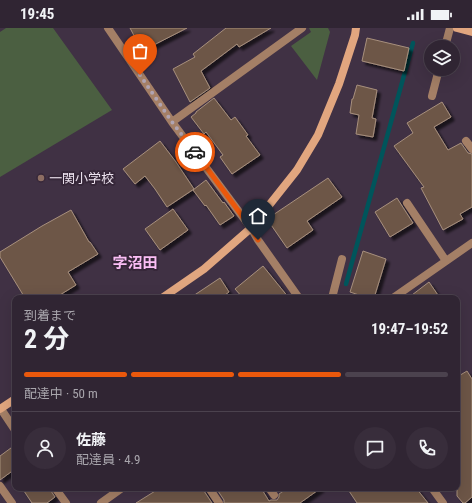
<!DOCTYPE html>
<html lang="ja">
<meta charset="utf-8">
<style>
body{margin:0;font-family:"Roboto Condensed","Noto Sans JP",sans-serif;background:#382d3b;color:#f1f3f6;height:100vh;display:flex;flex-direction:column;font-size:15px;white-space:nowrap}
*{box-sizing:border-box;margin:0}
p{font-size:13px;color:#a8a5ac}
.icon{flex:none;width:22px;height:22px;fill:none;stroke:currentColor;stroke-width:2;stroke-linecap:round;stroke-linejoin:round}
.map{position:relative;flex:1;overflow:hidden}
.side{position:absolute;left:12px;top:267px;width:448px;height:196px;display:flex;flex-direction:column;background:#302533;border-radius:8px;box-shadow:0 4px 16px #0002,0 0 0 1px #4b424e}
.side>*{flex:none}
.controls{position:absolute;left:424px;top:12px;display:grid;gap:8px}
.controls a{display:grid;place-items:center;width:36px;height:36px;border-radius:50%;background:#302533;box-shadow:0 4px 16px #0002,0 0 0 1px #4b424e;font-size:20px}
.pin{position:absolute;display:grid;place-items:center;width:34px;height:34px;color:#fff;margin:-41px -17px;border-radius:50% 50% 50% 0;rotate:-45deg;box-shadow:0 0 4px #0007}
.pin .icon{rotate:45deg}
.courier{position:absolute;display:grid;place-items:center;width:40px;height:40px;margin:-20px;border:3px solid #ea580c;border-radius:50%;background:#fff;color:#222;box-shadow:0 1px 5px #0007}
.head em{font-style:normal;font-weight:700}
.head div{display:flex;flex-direction:column-reverse}
.head{display:flex;align-items:center;justify-content:space-between;height:68px;padding:0 12px}
h1{font-size:26px;font-weight:700;line-height:30px}
.bar{display:grid;grid-template-columns:repeat(4,1fr);gap:6px 4px;align-content:center;height:48px;padding:0 12px}
.bar i{height:5px;border-radius:3px;background:#4b424e}
.bar .selected{background:#ea580c}
.bar p{grid-column:span 4}
.line{display:flex;align-items:center;gap:10px;padding:0 12px;border-top:1px solid #4b424e}
.line div{flex:1}
.round{display:grid;place-items:center;flex:none;width:42px;height:42px;border-radius:21px;background:#382d3b}
.status{display:flex;justify-content:space-between;align-items:center;height:28px;padding:0 20px;background:#302533;direction:ltr}
.status svg{height:11px;fill:currentColor}
.map>svg:first-child{display:block}
.green{fill:#4b5f41}
.lines{fill:none;stroke-linecap:round;stroke-linejoin:round}
.stream{stroke:#00555b;stroke-width:4.5}
.building{fill:#6d5747;stroke:#a78f7d;filter:url(#shadow)}
.lane{stroke:#a47f66;stroke-width:8}
.street{stroke:#a47f66;stroke-width:8}
.secondary{stroke:#e1a67f;stroke-width:8}
.done{stroke:#b0a4b2;stroke-width:4;stroke-dasharray:0 7.2}
.route{stroke:#ea580c;stroke-width:5}
.education-dot{fill:#8d6e63;stroke:#362739;stroke-width:1.5}
.labels{text-anchor:middle;dominant-baseline:central;stroke-width:4;stroke-linejoin:round;paint-order:stroke}
.poi-label{font-size:13px;fill:#ece2ee;stroke:#362739;text-anchor:start}
.quarter-label{font-size:15px;font-weight:bold;fill:#fabef5;stroke:#362739}
</style>
<div class="status"><b>19:45</b><svg viewBox="0 0 49 12"><path d="M0 12V9h3v3zM5 12V6h3v6zM10 12V3h3v9zM15 12V0h3v12zM26 1h20v11H26zM47 4h2v5h-2z"/></svg></div>
<div class="map">
<svg width="472" height="475" viewBox="0 0 472 475">
<defs>
<filter id="shadow"><feDropShadow dx="3.5" dy="3.5" stdDeviation="1" flood-color="#0009"/></filter>
</defs>
<rect width="100%" height="100%" fill="#403144"/>
<path class="green" d="M 6,0 L 53,0 L 112,82 L 0,149 L 0,4 Z
M 309,0 L 328,0 L 330,4 L 317,52 L 291,18 L 311,4 Z"/>
<g class="lines">
<path class="stream" d="M 346,256 L 413,15"/>
</g>
<path class="building" d="M 130,0 L 187,0 L 142,23 Z
M 226,0 L 271,0 L 239,19 L 237,16 L 201,43 L 210,60 L 190,74 L 173,41 L 195,29 L 193,26 Z
M 367,10 L 409,20 L 404,43 L 362,33 Z
M 357,57 L 377,62 L 372,90 L 376,91 L 373,109 L 356,106 L 359,87 L 350,85 L 352,71 L 353,71 Z
M 214,70 L 231,92 L 235,89 L 248,107 L 246,108 L 260,127 L 232,146 L 220,129 L 223,127 L 206,104 L 204,106 L 191,89 L 196,85 L 196,84 Z
M 442,74 L 451,89 L 434,99 L 448,122 L 461,115 L 468,125 L 472,126 L 472,179 L 460,186 L 463,191 L 443,202 L 421,160 L 424,159 L 394,118 L 413,105 L 407,95 Z
M 160,113 L 176,134 L 194,161 L 167,179 L 155,161 L 145,148 L 135,156 L 123,141 Z
M 328,150 L 342,169 L 307,193 L 313,202 L 287,220 L 267,191 Z
M 206,152 L 223,175 L 224,174 L 234,188 L 220,197 L 206,177 L 205,178 L 193,162 Z
M 397,170 L 413,195 L 390,209 L 375,184 Z
M 173,181 L 188,202 L 160,222 L 145,201 Z
M 71,182 L 89,214 L 90,214 L 98,226 L 68,244 L 76,257 L 55,270 L 25,270 L 0,229 L 0,224 L 42,198 Z
M 363,223 L 386,231 L 374,270 L 368,270 L 350,264 Z
M 263,238 L 289,270 L 243,270 L 235,261 Z
M 220,250 L 229,264 L 221,270 L 190,270 Z
M 429,254 L 440,270 L 408,270 Z
M 467,343 L 472,351 L 472,469 L 465,475 L 463,475 L 457,468 L 457,349 Z
M 15,417 L 15,441 L 0,452 L 0,428 Z
M 22,460 L 50,460 L 51,463 L 55,469 L 47,475 L 32,475 Z
M 160,460 L 202,460 L 212,475 L 136,475 Z
M 216,460 L 261,460 L 269,473 L 271,472 L 277,472 L 279,469 L 279,466 L 288,460 L 321,460 L 300,475 L 224,475 L 224,472 Z
M 347,460 L 416,460 L 428,475 L 357,475 Z"/>
<g class="lines">
<path class="lane" d="M 1,381 L 15,402
M 0,458 L 12,475
M 55,460 L 66,475
M 209,460 L 219,475
M 269,460 L 274,467"/>
<path class="street" d="M 108,0 L 172,94 L 251,200 L 258,212 L 299,270
M 445,19 L 450,0
M 432,68 L 439,41
M 172,94 L 302,0
M 466,113 L 472,121
M 407,175 L 446,233
M 332,270 L 342,231
M 393,270 L 472,215
M 432,460 L 443,475
M 101,475 L 122,460"/>
<path class="secondary" d="M 457,0 L 472,4
M 162,270 L 204,241 L 251,200 L 297,142 L 318,107 L 339,56 L 355,7 L 356,0
M 0,381 L 15,371"/>
</g>
<g class="lines">
<path class="done" d="M 140,47 L 172,94 L 195,124"/>
<path class="route" d="M 195,124 L 251,200 L 258,212"/>
</g>
<circle class="education-dot" cx="41" cy="150" r="4"/>
<g class="labels">
<g class="poi-label">
<text x="49" y="150">一関小学校</text>
</g>
<g class="quarter-label">
<text x="135" y="235">字沼田</text>
</g>
</g>
</svg>
<div class="controls">
<a><svg class="icon" aria-label="layers" viewBox="0 0 24 24"><path d="M12 4l9 5-9 5-9-5zM3 14l9 5 9-5"/></svg></a>
</div>
<div class="pin" style="left:140px;top:47px;background:#ea580c"><svg class="icon" aria-label="bag" viewBox="0 0 24 24"><path d="M5 8h14l-1 12H6zM9 8a3 3 0 0 1 6 0"/></svg></div>
<div class="pin" style="left:258px;top:212px;background:#1f2937"><svg class="icon" aria-label="home" viewBox="0 0 24 24"><path d="M3 11l9-7 9 7M6 9v11h12V9"/></svg></div>
<div class="courier" style="left:195px;top:124px"><svg class="icon" aria-label="car" viewBox="0 0 24 24"><path d="M5 17H2v-5l4-1 3-4h7l3 4 3 1v5h-3M9 17h6M6 11h13"/><circle cx="7" cy="17" r="2"/><circle cx="17" cy="17" r="2"/></svg></div>
<section class="side">
<div class="head"><div><h1>2 分</h1><p>到着まで</p></div><em>19:47–19:52</em></div>
<div class="bar"><i class="selected"></i><i class="selected"></i><i class="selected"></i><i></i><p>配達中 · 50 m</p></div>
<div class="line" style="height:72px"><a class="round"><svg class="icon" aria-label="person" viewBox="0 0 24 24"><circle cx="12" cy="8" r="4"/><path d="M4 21q1-7 8-7t8 7"/></svg></a><div><b>佐藤</b><p>配達員 · 4.9</p></div><a class="round"><svg class="icon" aria-label="chat" viewBox="0 0 24 24"><path d="M4 5h16v11H9l-5 4z"/></svg></a><a class="round"><svg class="icon" aria-label="phone" viewBox="0 0 24 24"><path d="M5 4h4l2 5-3 2q2 4 5 5l2-3 5 2v4C11 20 4 13 5 4z"/></svg></a></div>
</section>
</div>
